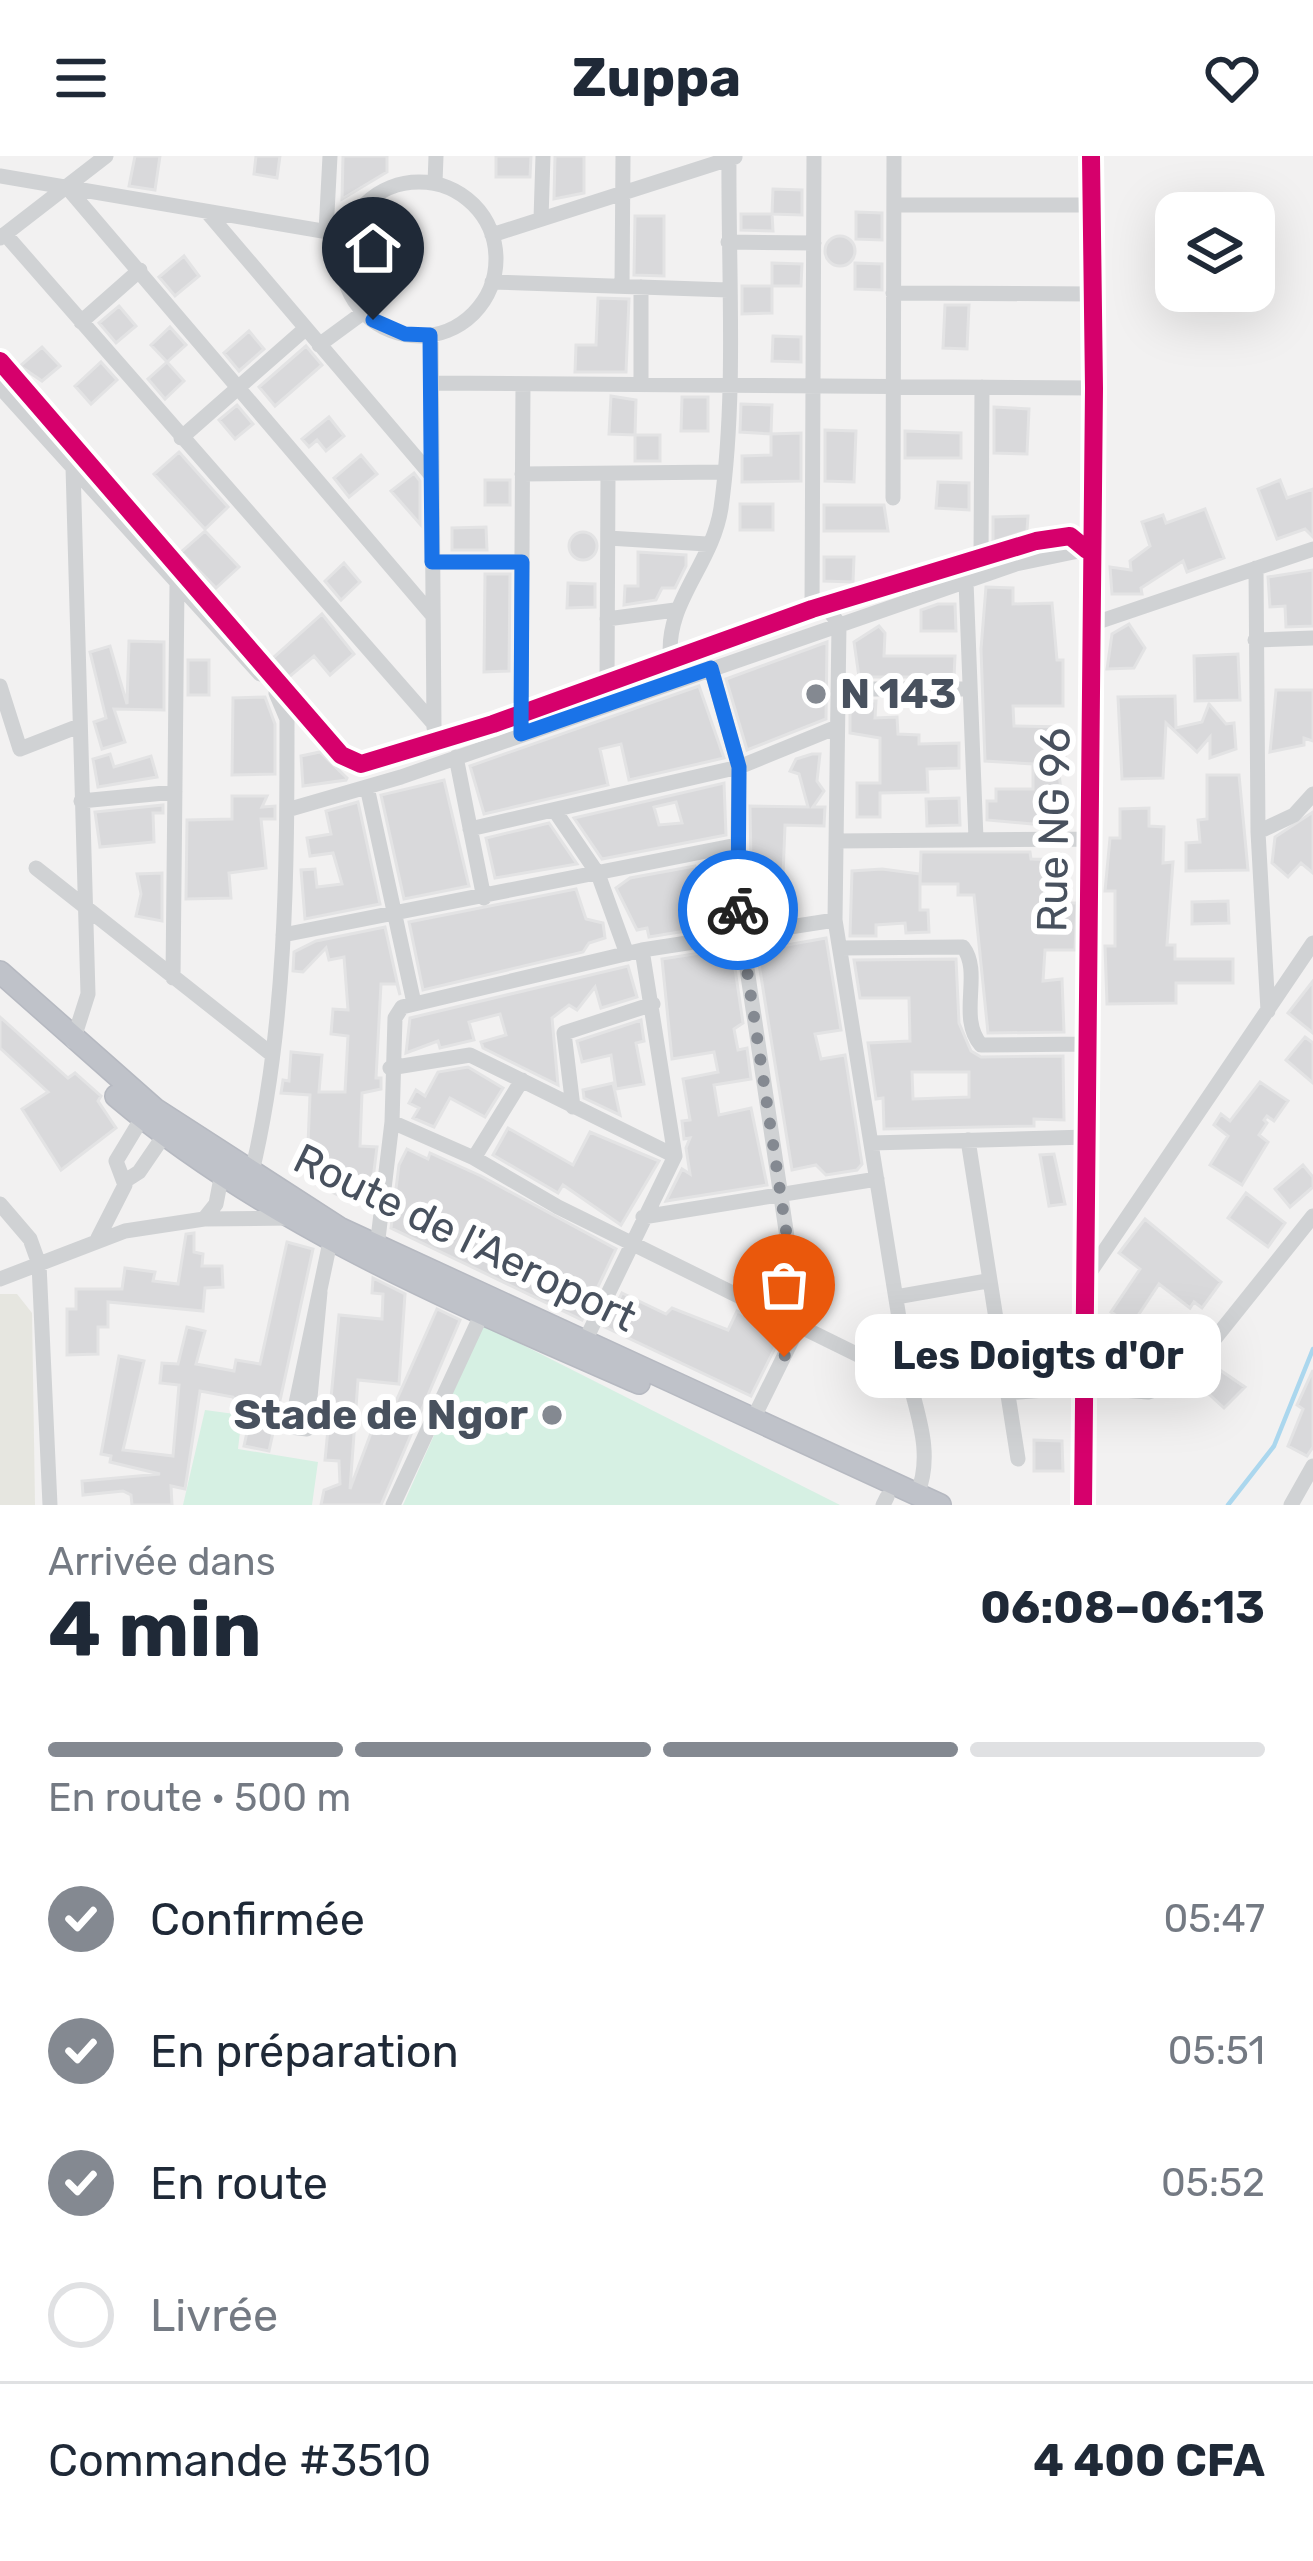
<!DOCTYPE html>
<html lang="fr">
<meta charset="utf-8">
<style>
body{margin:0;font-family:Rubik,sans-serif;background:#f2f2f3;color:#1f2937;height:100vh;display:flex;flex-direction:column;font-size:45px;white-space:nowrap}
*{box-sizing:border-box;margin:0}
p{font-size:39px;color:#747a83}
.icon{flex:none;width:66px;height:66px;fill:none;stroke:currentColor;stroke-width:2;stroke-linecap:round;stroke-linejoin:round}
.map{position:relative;height:1349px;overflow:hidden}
.panel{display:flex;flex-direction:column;background:#fff;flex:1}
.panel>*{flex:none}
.fabs{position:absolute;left:1155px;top:36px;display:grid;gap:24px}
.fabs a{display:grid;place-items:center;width:120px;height:120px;border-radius:24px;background:#fff;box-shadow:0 12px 48px #0002;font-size:60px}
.pin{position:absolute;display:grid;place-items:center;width:102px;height:102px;color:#fff;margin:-123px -51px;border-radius:50% 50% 50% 0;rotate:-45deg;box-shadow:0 0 12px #0007}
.pin .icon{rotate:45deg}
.courier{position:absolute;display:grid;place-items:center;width:120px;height:120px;margin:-60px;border:9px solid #1a73e8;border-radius:50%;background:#fff;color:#222;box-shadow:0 3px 15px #0007}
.bubble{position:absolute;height:84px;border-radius:24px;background:#fff;box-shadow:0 12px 48px #0002;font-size:39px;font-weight:700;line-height:84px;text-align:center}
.summary em{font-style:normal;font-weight:700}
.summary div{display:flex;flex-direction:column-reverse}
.summary{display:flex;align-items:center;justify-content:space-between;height:204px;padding:0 48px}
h1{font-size:78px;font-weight:700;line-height:90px}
.bar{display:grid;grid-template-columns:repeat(4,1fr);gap:18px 12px;align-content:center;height:144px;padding:0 48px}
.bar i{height:15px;border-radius:9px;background:#e0e1e3}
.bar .active{background:#848991}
.bar p{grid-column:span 4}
.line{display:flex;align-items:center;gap:30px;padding:0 48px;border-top:3px solid #e0e1e3}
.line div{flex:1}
ol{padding:0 48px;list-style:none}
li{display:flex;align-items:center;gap:36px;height:132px}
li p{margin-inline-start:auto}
li .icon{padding:12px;border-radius:50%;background:#848991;color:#fff;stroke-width:4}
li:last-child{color:#747a83}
li i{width:66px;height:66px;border:6px solid #e0e1e3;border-radius:50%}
header{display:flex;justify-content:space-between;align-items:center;height:156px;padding:0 48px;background:#fff;font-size:54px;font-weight:700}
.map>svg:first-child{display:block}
.commercial{fill:#e6e6e0}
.green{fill:#d6f0e3}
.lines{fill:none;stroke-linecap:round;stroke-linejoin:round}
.stream{stroke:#abd7ee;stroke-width:4.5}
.building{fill:#d9d9db;stroke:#e3e3e4;stroke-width:3;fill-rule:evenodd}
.highway-casing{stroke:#b6b9c1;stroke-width:24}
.minor{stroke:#d0d2d4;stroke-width:15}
.highway{stroke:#bfc2c9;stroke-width:21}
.cycleway-casing{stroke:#fff;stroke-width:26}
.cycleway{stroke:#d6006c;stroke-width:18}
.done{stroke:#848991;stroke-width:12;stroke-dasharray:0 21.6}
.route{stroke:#1a73e8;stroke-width:15}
.poi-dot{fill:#848991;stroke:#fff;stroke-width:4.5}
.labels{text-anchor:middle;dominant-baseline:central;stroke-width:12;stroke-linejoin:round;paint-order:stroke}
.poi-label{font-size:42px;font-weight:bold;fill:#48515e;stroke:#fff;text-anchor:start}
.street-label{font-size:42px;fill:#48515e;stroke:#fff}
</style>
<header><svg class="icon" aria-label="menu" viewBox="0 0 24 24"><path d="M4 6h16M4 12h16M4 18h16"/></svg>Zuppa<svg class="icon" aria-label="heart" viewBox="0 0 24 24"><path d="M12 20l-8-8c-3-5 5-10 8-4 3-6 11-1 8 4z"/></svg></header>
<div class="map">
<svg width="1313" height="1349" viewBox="0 0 1313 1349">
<rect width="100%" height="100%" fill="#f2f1f1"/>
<path class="commercial" d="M 0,1138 L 17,1138 L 32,1157 L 35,1349 L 0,1349 Z"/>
<path class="green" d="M 483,1169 L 840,1349 L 403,1349 Z
M 205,1254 L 242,1259 L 238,1293 L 318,1306 L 312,1349 L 183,1349 Z"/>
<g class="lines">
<path class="stream" d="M 1228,1349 L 1274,1290 L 1313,1193"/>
</g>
<path class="building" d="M 135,0 L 160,0 L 155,34 L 129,30 Z
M 256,0 L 280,0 L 277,22 L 254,18 Z
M 343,0 L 387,0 L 387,16 L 342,43 Z
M 496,0 L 531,0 L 530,21 L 496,21 Z
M 555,0 L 584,0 L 584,37 L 554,43 Z
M 773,33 L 802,34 L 802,59 L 772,58 Z
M 856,56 L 882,57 L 882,84 L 856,83 Z
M 741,58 L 772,58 L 773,75 L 741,74 Z
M 635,60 L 664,60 L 664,120 L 634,119 Z
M825 95a15 15 0 1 1 30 0a15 15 0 1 1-30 0Z
M 184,100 L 199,120 L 175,140 L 159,121 Z
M 772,107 L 802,108 L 801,130 L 772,130 Z
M 855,107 L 882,108 L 882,134 L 855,133 Z
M 742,130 L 772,130 L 772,157 L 742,158 Z
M 598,142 L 629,143 L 626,216 L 575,216 L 576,189 L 596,189 Z
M 945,149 L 969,149 L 967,193 L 943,192 Z
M 119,150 L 136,170 L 116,187 L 99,167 Z
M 170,171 L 186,189 L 167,206 L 151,189 Z
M 249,175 L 264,193 L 239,215 L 224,197 Z
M 773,180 L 801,181 L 801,206 L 772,205 Z
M 306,190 L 322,209 L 275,250 L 259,231 Z
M 42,191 L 60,210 L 42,225 L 20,210 Z
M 101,206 L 117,224 L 91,248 L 75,230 Z
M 167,206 L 184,225 L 165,243 L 148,223 Z
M 611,240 L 636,244 L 635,279 L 609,278 Z
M 682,241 L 708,241 L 708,275 L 681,275 Z
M 741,248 L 772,249 L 771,278 L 740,276 Z
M 237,249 L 253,268 L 235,283 L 219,264 Z
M 994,251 L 1029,253 L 1027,298 L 994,297 Z
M 329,261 L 344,280 L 326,295 L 317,284 L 309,291 L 302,283 Z
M 825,274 L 856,275 L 854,326 L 825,325 Z
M 905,275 L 961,277 L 961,302 L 905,302 Z
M 801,277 L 801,325 L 742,326 L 742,300 L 771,299 L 771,278 Z
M 635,279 L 660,279 L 660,305 L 635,305 Z
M 179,296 L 228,351 L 205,373 L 154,318 Z
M 361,299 L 377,318 L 349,341 L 334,322 Z
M 414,317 L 420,325 L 420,368 L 391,335 Z
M 485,324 L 510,324 L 510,349 L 485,349 Z
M 1280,324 L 1287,342 L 1313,333 L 1313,381 L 1305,373 L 1277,383 L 1258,333 Z
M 938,326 L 969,327 L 969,354 L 936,352 Z
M 740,348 L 773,348 L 773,374 L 740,374 Z
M 824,349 L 884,349 L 888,375 L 824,375 Z
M 1205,353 L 1224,402 L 1187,416 L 1183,405 L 1141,432 L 1142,438 L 1112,438 L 1110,411 L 1131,414 L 1130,405 L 1150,390 L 1142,366 L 1163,359 L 1166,367 Z
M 1028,360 L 1027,375 L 993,386 L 993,361 Z
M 486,371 L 487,394 L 452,394 L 452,372 Z
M 205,375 L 239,411 L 216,432 L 181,396 Z
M569 390a14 14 0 1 1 28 0a14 14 0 1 1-28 0Z
M 638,396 L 686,399 L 686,410 L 675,432 L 662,432 L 656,444 L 624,449 L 625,430 L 638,430 Z
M 824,401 L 854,401 L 853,426 L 824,425 Z
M 344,407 L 360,426 L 341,444 L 325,425 Z
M 1313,414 L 1313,470 L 1286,471 L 1285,450 L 1270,451 L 1268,421 Z
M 485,418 L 510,418 L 509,515 L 484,516 Z
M 568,427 L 595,428 L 595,451 L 567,452 Z
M 986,431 L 1013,432 L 1013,448 L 1052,447 L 1057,504 L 1063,504 L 1063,550 L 1013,550 L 1014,570 L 1065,571 L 1065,608 L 1058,608 L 1065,671 L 987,664 L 987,645 L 996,645 L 996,633 L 1033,633 L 1033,608 L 985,605 L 981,493 Z
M 938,448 L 955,448 L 956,475 L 921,475 L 921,454 Z
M 322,458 L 354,498 L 330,519 L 314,500 L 289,521 L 273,502 Z
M 1129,468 L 1145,492 L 1134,512 L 1107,513 L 1112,478 Z
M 879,470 L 885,477 L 884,500 L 955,500 L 954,521 L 859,521 L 854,486 Z
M 129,485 L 164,486 L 164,554 L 114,553 L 125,586 L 102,593 L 94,566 L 106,562 L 90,496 L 110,490 L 127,548 Z
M 827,486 L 826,563 L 747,594 L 726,523 Z
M 1238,498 L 1240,544 L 1195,545 L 1194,500 Z
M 188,504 L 209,504 L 209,539 L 188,539 Z
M 699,530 L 724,602 L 629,624 L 621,588 L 600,593 L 608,629 L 484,658 L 470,610 Z
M 1276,534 L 1313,534 L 1313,585 L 1304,582 L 1304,589 L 1270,596 Z
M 1175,540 L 1176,572 L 1202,566 L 1209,548 L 1226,568 L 1234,567 L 1236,593 L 1210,602 L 1210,581 L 1197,596 L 1166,567 L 1163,622 L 1122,623 L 1118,541 Z
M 265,541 L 275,568 L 275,618 L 232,619 L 233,542 Z
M 857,545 L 876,545 L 875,562 L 897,561 L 898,578 L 919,579 L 919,588 L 959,587 L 959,612 L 927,613 L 928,636 L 880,637 L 880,661 L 857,661 L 857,627 L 880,627 L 880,582 L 850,577 L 850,549 Z
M 320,596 L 347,622 L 346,624 L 303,630 L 301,600 Z
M 110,598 L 114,611 L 151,600 L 157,621 L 98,631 L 93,603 Z
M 812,598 L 820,598 L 817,625 L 824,635 L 813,651 L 825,651 L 824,670 L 785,669 L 783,720 L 766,718 L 770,747 L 784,744 L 785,760 L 752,765 L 750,650 L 808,651 L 799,618 L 790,615 L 796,603 Z
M 1207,619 L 1239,619 L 1248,714 L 1186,715 L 1186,687 L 1200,686 L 1198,664 L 1207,663 Z
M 444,624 L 469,730 L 404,743 L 381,639 Z
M 724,627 L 726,679 L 602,703 L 574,662 ZM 676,646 L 682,667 L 659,669 L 654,651 Z
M 232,640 L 267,640 L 262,651 L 275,650 L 275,663 L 261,663 L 266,712 L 229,717 L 231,742 L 186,743 L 187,664 L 232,663 Z
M 959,642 L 960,669 L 927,670 L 926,643 Z
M 358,646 L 380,748 L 305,763 L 301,714 L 315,713 L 317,731 L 342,728 L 333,697 L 310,700 L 307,682 L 331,678 L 326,655 Z
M 163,649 L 163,657 L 153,657 L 154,686 L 100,691 L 95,656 Z
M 1149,652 L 1149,670 L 1164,671 L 1163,707 L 1173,706 L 1167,789 L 1175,789 L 1175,803 L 1233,803 L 1233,827 L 1176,827 L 1176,847 L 1107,848 L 1105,790 L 1115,790 L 1115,735 L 1105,735 L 1110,682 L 1120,682 L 1120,653 Z
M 1313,656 L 1313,717 L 1301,707 L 1288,721 L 1272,707 L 1275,681 Z
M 549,667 L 577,708 L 495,722 L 486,682 Z
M 921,696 L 1030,696 L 1031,703 L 1063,704 L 1062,747 L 1077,747 L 1075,794 L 1045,794 L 1043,825 L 1062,823 L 1064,876 L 988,877 L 974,739 L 958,739 L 958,728 L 920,728 Z
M 695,710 L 703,741 L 725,735 L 728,768 L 649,781 L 647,772 L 637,774 L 616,732 L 630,722 Z
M 882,713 L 920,718 L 920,754 L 928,754 L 929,776 L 906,777 L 905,767 L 876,769 L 876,780 L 850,780 L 852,715 Z
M 162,717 L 162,765 L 136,760 L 141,738 L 137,718 Z
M 576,733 L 586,763 L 603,767 L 605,782 L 589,787 L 583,796 L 423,834 L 409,766 Z
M 1228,745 L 1229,767 L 1192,768 L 1192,746 Z
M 385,771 L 400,839 L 397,828 L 381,828 L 376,922 L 381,922 L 381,933 L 362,937 L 360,990 L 377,991 L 371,1039 L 344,1042 L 328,1034 L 332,1026 L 307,1013 L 310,939 L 281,937 L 283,924 L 289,925 L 291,896 L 322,899 L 319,936 L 345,936 L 348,880 L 331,878 L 333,853 L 348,854 L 344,801 L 329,804 L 326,792 L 303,816 L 293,815 L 294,796 L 316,785 Z
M 826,782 L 841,874 L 815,878 L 821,903 L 845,899 L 862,1008 L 857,1014 L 826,1019 L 816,1009 L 792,1014 L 759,808 L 759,798 L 770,792 Z
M 732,792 L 743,867 L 734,873 L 738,894 L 747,892 L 751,923 L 714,929 L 719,959 L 751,952 L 767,1029 L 666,1045 L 682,1013 L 690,1018 L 686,992 L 690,982 L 684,983 L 682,965 L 690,964 L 683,923 L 718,916 L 714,896 L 672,903 L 662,803 Z
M 956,803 L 959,867 L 971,895 L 981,901 L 1063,900 L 1064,964 L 1034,963 L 1034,970 L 884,973 L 883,942 L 876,943 L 868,887 L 910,885 L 909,842 L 860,842 L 854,804 ZM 912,916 L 969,916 L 969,941 L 913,943 Z
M 628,810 L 637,841 L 601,852 L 595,831 L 577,854 L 569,849 L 552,862 L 558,929 L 483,892 L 481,886 L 506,879 L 500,858 L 469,866 L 474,884 L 440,892 L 438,885 L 406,897 L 410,862 Z
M 1313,825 L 1313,877 L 1288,857 Z
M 0,861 L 68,922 L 75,917 L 101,940 L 98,945 L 116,972 L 61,1014 L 22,953 L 48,936 L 0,892 Z
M 641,864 L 644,885 L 636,887 L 644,928 L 616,933 L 611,899 L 582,906 L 577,885 Z
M 1305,881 L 1313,887 L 1313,927 L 1286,904 Z
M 468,911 L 503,932 L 485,961 L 450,942 L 434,971 L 413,962 L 419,952 L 409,947 L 416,934 L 425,940 L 438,916 Z
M 1260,926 L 1288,945 L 1274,965 L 1267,960 L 1264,964 L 1267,967 L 1259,979 L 1268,986 L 1242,1029 L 1210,1009 L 1228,980 L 1214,969 L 1221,958 L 1230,965 Z
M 613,927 L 620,959 L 584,942 L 583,934 Z
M 508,972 L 573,1009 L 590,976 L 659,1005 L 621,1069 L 563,1029 L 558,1037 L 493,999 Z
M 407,993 L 428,1003 L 430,997 L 481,1020 L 616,1093 L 582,1164 L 391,1072 L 399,1009 Z
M 1054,998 L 1065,1048 L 1049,1050 L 1040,999 Z
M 1303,1009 L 1313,1021 L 1313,1031 L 1290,1051 L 1275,1033 Z
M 1246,1037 L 1285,1067 L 1268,1091 L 1228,1062 Z
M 1145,1063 L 1221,1126 L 1202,1152 L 1194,1146 L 1190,1152 L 1159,1128 L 1131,1170 L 1111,1156 L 1140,1113 L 1119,1097 Z
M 194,1077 L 194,1096 L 203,1098 L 202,1110 L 222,1110 L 223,1131 L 205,1132 L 203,1155 L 108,1146 L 108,1171 L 98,1171 L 98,1198 L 67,1199 L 67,1153 L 76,1153 L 76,1133 L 122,1133 L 125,1112 L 155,1116 L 153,1125 L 178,1128 L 186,1078 Z
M 287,1086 L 313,1093 L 269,1295 L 244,1290 L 252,1253 L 239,1251 L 233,1241 L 200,1235 L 185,1333 L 171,1330 L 172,1349 L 132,1349 L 131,1339 L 123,1335 L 83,1339 L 82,1325 L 160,1318 L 110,1306 L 111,1300 L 101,1298 L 119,1200 L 144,1205 L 123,1294 L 173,1300 L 179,1229 L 160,1227 L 162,1207 L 178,1208 L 187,1171 L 205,1175 L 196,1208 L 234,1215 L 236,1204 L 260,1208 Z
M 373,1122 L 405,1138 L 399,1228 L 358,1224 L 350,1333 L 377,1261 L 389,1261 L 437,1153 L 460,1164 L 381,1349 L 321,1349 L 324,1334 L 340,1328 L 339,1305 L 325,1304 L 339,1159 L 382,1163 L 383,1138 L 372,1137 Z
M 622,1137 L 666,1158 L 672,1152 L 728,1174 L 737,1155 L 782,1178 L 751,1240 L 605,1171 Z
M 1126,1177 L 1140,1177 L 1140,1186 L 1161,1188 L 1159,1217 L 1122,1215 Z
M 1217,1212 L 1245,1231 L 1224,1252 L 1200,1230 Z
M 1313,1214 L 1313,1291 L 1307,1300 L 1288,1290 L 1303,1253 L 1297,1249 Z
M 1034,1284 L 1062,1285 L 1063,1315 L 1034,1315 Z"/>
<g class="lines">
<g class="highway-casing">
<path id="highway" d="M 0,816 L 155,953 L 341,1073 L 940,1349
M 116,940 C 270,1070 457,1147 639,1227"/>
</g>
<path class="minor" d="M 0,20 L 346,79
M342 103a77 77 0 1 1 154 0a77 77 0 1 1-154 0Z
M 435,27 L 436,0
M 71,36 L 433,460
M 894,49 L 1092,49
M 207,56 L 431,319
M 541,63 L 543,0
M 326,76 L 330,0
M 5,78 L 434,568
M 492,79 L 735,1
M 0,82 L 106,0
M 728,86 L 814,87
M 492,126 L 728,134
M 622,130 L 623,0
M 893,137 L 1093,138
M 81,166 L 140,114
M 431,179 L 434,572
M 319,189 L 364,156
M 0,205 L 341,599 L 361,608 L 493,568 L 812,453 L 1036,385 L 1070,380 L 1087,394
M 431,227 L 1094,232
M 641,228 L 641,131
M 0,231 L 260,518
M 181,282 L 305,173
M 522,318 L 724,316
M 893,342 L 894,0
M 608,382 L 707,388
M 981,401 L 982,231
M 432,406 L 522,406
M 1256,412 L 1258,676 L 1268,855
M 966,425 L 976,683
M 825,449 L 839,468 L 835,764 L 909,1224 C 919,1263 933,1300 917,1339
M 812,453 L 814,0
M 607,463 L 675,454
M 1092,468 L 1313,393
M 1255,484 L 1313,482
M 671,505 C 663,448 712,410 721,352 C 737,237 728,116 729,0
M 711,512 L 739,611 L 737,746 L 800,1168 L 752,1265
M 607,527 L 608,319
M 0,530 L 20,593 L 79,570
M 838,533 L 970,533
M 521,563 L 523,228
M 456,601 L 484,742
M 367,631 L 414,847
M 81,645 L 175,636
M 287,654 L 401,621 L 1016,408 L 1093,392
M 555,655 L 598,718 L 627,798
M 470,673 L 739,611 L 837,571
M 1258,676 L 1294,659 L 1313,638
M 836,685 L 1090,683
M 36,712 L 270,897
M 283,779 L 737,689
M 840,792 L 963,791 C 983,817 957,861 981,889 L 1088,888
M 173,822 L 177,429
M 73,885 L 88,838 L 73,311
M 390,912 L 470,899 L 675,1000
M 573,951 L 564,877 L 653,848
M 392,966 L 474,1002 L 558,1051 L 909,1224
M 968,984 L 1018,1303
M 872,987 L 1087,981
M 474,1002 L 522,924
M 251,1020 C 287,872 287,713 287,563 L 276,537
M 125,1025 L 139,1016 L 165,978
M 0,1048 L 30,1083 L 39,1108 L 50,1349
M 643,1061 L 877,1023
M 204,1063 L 216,1048 L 222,1017
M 98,1082 L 125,1029 L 116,1005 L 142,962
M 377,1091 L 392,966 L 395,862 L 402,851 L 642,794 L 835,764
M 1086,1122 L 1313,787
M 0,1123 L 125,1075 L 204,1063 L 290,1062
M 320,1136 L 307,1273 L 291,1271 L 330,1086
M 896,1141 L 987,1125
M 585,1185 L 675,1000 L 642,794
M 1006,1237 L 1084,1231 L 1148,1236 L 1180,1226 L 1313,1060
M 393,1349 L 483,1155
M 883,1349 L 887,1341
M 1083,1349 L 1094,232 L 1091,0
M 1291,1349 L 1313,1310"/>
<use href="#highway" class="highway"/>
<g class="cycleway-casing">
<path id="cycleway" d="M 0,205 L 341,599 L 361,608 L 493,568 L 812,453 L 1036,385 L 1070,380 L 1087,394
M 1083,1349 L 1094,232 L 1091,0"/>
</g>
<use href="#cycleway" class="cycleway"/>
</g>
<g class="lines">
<path class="done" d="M 738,754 L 800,1168 L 784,1201"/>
<path class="route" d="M 373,164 L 405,178 L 430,179 L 432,406 L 522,406 L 521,578 L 711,512 L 739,611 L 738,754"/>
</g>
<g class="poi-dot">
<circle cx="816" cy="538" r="12"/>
<circle cx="552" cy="1259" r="12"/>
</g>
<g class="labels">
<g class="poi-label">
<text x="840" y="538">N 143</text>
<text x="528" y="1259" text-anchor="end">Stade de Ngor</text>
</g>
<g class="street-label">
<text transform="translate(1054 674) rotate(-89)">Rue NG 96</text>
<text transform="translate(465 1082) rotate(26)">Route de l'Aeroport</text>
</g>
</g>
</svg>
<div class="fabs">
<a><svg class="icon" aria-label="layers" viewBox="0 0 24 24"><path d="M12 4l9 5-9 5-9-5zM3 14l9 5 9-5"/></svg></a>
</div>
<div class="pin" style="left:784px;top:1201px;background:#ea580c"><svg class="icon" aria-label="bag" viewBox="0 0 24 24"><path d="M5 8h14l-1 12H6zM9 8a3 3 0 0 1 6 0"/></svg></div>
<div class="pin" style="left:373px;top:164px;background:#1f2937"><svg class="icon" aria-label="home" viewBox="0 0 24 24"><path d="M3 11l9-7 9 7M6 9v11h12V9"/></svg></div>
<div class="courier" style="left:738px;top:754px"><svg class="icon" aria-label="bike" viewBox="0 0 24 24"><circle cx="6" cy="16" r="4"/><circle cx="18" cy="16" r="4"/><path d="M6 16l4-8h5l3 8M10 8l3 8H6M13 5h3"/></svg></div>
<div class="bubble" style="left:855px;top:1158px;width:366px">Les Doigts d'Or</div>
</div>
<section class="panel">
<div class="summary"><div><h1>4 min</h1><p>Arrivée dans</p></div><em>06:08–06:13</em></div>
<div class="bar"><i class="active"></i><i class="active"></i><i class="active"></i><i></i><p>En route · 500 m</p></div>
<ol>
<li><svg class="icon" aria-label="check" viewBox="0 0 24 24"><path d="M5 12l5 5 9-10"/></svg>Confirmée<p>05:47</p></li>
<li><svg class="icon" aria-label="check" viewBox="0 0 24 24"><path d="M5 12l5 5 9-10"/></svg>En préparation<p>05:51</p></li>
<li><svg class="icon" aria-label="check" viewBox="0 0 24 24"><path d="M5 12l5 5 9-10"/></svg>En route<p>05:52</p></li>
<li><i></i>Livrée</li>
</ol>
<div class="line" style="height:156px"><div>Commande #3510</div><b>4 400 CFA</b></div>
</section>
